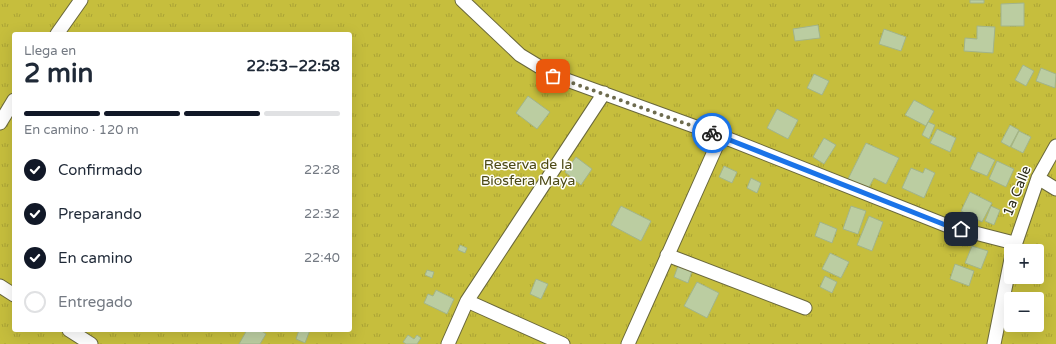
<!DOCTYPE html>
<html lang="es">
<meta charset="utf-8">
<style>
body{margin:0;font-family:"Varela Round",sans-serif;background:#f6f6f7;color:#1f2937;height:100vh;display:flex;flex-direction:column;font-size:15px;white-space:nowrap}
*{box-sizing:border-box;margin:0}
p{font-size:13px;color:#747a83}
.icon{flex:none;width:22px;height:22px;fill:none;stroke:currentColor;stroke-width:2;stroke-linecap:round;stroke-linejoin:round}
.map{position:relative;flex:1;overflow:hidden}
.sheet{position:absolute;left:12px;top:32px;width:340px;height:300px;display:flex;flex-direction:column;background:#fff;border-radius:4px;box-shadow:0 4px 16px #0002}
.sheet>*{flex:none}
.fabs{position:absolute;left:1004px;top:244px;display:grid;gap:8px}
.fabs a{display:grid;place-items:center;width:40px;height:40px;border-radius:4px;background:#fff;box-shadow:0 4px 16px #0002;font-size:20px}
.pin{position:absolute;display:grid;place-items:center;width:34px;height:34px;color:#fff;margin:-17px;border-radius:8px;box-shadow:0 2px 6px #0006}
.courier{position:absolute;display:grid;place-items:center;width:40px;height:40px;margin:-20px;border:3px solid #1a73e8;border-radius:50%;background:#fff;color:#222;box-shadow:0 1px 5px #0007}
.summary em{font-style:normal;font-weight:700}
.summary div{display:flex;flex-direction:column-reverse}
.summary{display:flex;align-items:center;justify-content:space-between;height:68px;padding:0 12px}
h1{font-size:26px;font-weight:700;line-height:30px}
.bar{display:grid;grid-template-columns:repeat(4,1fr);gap:6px 4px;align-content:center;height:48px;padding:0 12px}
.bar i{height:5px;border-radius:3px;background:#e0e1e3}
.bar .current{background:#111827}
.bar p{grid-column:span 4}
ol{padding:0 12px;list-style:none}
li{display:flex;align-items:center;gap:12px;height:44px}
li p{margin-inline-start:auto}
li .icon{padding:4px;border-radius:50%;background:#111827;color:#fff;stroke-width:4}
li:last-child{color:#747a83}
li i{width:22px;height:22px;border:2px solid #e0e1e3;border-radius:50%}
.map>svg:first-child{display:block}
.park{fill:url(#park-tufts);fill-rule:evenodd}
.building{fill:#bbcda1;stroke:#a2b489}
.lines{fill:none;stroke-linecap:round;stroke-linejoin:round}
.street-casing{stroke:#6a683c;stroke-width:15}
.street{stroke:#fff;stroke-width:13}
.done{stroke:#6d6b4e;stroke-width:4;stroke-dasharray:0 7.2}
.route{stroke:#1a73e8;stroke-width:5}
.labels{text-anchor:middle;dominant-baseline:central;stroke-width:3;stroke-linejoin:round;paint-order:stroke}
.park-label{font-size:14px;fill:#4c4915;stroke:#fffffa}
.street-label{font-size:14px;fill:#2d2c19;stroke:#fffffa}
</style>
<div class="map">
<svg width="1056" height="344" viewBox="0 0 1056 344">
<defs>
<pattern id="park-tufts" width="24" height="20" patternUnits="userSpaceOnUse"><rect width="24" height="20" fill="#c6be3d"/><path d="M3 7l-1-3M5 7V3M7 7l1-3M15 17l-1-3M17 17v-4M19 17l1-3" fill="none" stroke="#aaa335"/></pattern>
</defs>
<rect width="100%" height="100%" fill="#e3e1b0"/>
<path class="park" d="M 0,0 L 1056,0 L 1056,344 L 0,344 ZM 14,34 L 350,34 L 350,330 L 14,330 ZM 1011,251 L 1037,251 L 1037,277 L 1011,277 ZM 1011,299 L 1037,299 L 1037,325 L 1011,325 Z"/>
<path class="building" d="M 970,0 L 984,0 L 984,3 L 970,3 Z
M 1024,3 L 1024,26 L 1001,26 L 1001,4 Z
M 818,25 L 820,38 L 795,41 L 793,29 Z
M 977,26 L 995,27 L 993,53 L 964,51 L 965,38 L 977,39 Z
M 884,29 L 906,37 L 901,51 L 879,44 Z
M 1023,65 L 1034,71 L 1026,86 L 1015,80 Z
M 1041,68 L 1056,74 L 1055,88 L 1036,81 Z
M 814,74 L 829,81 L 822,95 L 807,88 Z
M 528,96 L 550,112 L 537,129 L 516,113 Z
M 914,100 L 934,111 L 926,126 L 905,115 Z
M 777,109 L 798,120 L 788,139 L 767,128 Z
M 928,122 L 935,125 L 929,139 L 922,135 Z
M 1010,125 L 1019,130 L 1010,147 L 1001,142 Z
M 937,129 L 956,138 L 950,152 L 930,143 Z
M 1019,131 L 1031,137 L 1023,153 L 1011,147 Z
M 824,138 L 836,145 L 824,164 L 813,157 Z
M 866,143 L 899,158 L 886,184 L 874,178 L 868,189 L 848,179 Z
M 978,152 L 995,160 L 987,176 L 970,169 Z
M 576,157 L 592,169 L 581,185 L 565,172 Z
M 997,161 L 1014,169 L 1006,187 L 989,179 Z
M 724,166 L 737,172 L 732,183 L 719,177 Z
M 911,168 L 923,173 L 925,168 L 935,173 L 924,198 L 902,188 Z
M 751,178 L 761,183 L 757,193 L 747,188 Z
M 970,192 L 992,203 L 982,222 L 961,211 Z
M 621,206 L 651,221 L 641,241 L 611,225 Z
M 851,206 L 866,211 L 858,234 L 843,229 Z
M 991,206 L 1000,210 L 994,225 L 985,221 Z
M 869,216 L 883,222 L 872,251 L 857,245 Z
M 820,222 L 837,229 L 832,243 L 815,236 Z
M 460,245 L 467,248 L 465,253 L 458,250 Z
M 972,246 L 988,251 L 981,269 L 965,263 Z
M 830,253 L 849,262 L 841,278 L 822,269 Z
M 955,264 L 974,271 L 969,286 L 950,279 Z
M 678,266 L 692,271 L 688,283 L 674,277 Z
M 427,270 L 434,272 L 432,278 L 425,275 Z
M 825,276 L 837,282 L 832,293 L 820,287 Z
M 536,279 L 548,284 L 541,299 L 530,294 Z
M 697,282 L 719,293 L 707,318 L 684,306 Z
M 436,290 L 454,299 L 447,314 L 424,303 L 428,294 L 433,296 Z
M 247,330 L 260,330 L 266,334 L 260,344 L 239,344 Z
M 299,330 L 310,330 L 305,343 L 296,339 Z
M 408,335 L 414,339 L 417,335 L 421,338 L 417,344 L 406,344 L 403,342 Z"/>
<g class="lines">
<g class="street-casing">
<path id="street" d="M 462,0 L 520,55 L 553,75 L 721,136 L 948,226 L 1014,243
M 57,34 L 81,0
M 0,123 L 14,100
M 1038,178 L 1056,189
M 1013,251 L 1038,178 L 1056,146
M 667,255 L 805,308
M 0,286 L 14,295
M 467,301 L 563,344
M 69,330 L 91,344
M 448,344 L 467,301 L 604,93
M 628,344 L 721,136
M 994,344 L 1011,259"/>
</g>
<use href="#street" class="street"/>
</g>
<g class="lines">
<path class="done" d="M 553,76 L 712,133"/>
<path class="route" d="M 712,133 L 948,226 L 961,229"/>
</g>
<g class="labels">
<g class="park-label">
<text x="528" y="164">Reserva de la<tspan x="528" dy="16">Biosfera Maya</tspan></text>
</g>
<g class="street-label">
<text transform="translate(1017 191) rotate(-68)">1a Calle</text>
</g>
</g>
</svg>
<div class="fabs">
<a>+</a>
<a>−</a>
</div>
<div class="pin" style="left:553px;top:76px;background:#ea580c"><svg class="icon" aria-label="bag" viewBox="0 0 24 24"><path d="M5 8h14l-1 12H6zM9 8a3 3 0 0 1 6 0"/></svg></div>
<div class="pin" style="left:961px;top:229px;background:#1f2937"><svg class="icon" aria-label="home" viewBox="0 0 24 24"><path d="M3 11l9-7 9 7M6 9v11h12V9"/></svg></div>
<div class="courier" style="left:712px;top:133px"><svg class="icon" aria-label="bike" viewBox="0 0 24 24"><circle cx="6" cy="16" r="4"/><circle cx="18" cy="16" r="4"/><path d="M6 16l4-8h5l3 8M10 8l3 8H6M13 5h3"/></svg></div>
<section class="sheet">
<div class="summary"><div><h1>2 min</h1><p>Llega en</p></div><em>22:53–22:58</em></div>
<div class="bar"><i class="current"></i><i class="current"></i><i class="current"></i><i></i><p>En camino · 120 m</p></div>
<ol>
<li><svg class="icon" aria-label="check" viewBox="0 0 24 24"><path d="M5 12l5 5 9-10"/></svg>Confirmado<p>22:28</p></li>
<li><svg class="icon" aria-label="check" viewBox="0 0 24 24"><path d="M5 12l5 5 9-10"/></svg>Preparando<p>22:32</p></li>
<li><svg class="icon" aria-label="check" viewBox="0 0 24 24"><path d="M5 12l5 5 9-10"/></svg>En camino<p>22:40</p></li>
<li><i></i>Entregado</li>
</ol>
</section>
</div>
